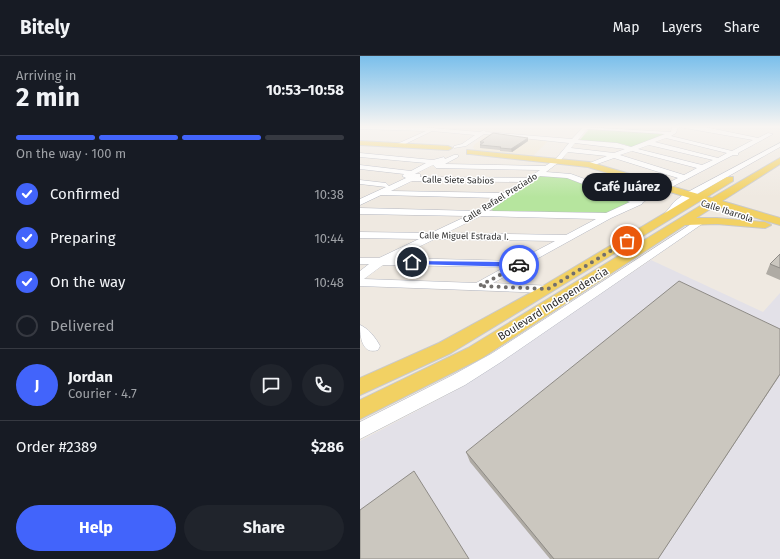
<!DOCTYPE html>
<meta charset="utf-8">
<style>
body{margin:0;font-family:"Fira Sans",sans-serif;background:#20242c;color:#f1f3f6;height:100vh;display:flex;flex-direction:column;font-size:15px;white-space:nowrap}
*{box-sizing:border-box;margin:0}
p{font-size:13px;color:#9ea1a6}
.icon{flex:none;width:22px;height:22px;fill:none;stroke:currentColor;stroke-width:2;stroke-linecap:round;stroke-linejoin:round}
.map{position:relative;flex:1;overflow:hidden}
.panel{display:flex;flex-direction:column;background:#171b24;width:360px}
.panel>*{flex:none}
.pin{position:absolute;display:grid;place-items:center;width:34px;height:34px;color:#fff;margin:-17px;border:2px solid #fff;border-radius:50%;box-shadow:0 1px 4px #0007}
.courier{position:absolute;display:grid;place-items:center;width:40px;height:40px;margin:-20px;border:3px solid #4264fb;border-radius:50%;background:#fff;color:#222;box-shadow:0 1px 5px #0007}
.bubble{position:absolute;height:28px;border-radius:14px;background:#171b24;box-shadow:0 1px 3px #0004;font-size:13px;font-weight:700;line-height:28px;text-align:center}
.overview em{font-style:normal;font-weight:700}
.overview div{display:flex;flex-direction:column-reverse}
.overview{display:flex;align-items:center;justify-content:space-between;height:68px;padding:0 16px}
h1{font-size:26px;font-weight:700;line-height:30px}
.bar{display:grid;grid-template-columns:repeat(4,1fr);gap:6px 4px;align-content:center;height:48px;padding:0 16px}
.bar i{height:5px;border-radius:3px;background:#363941}
.bar .current{background:#4264fb}
.bar p{grid-column:span 4}
.line{display:flex;align-items:center;gap:10px;padding:0 16px;border-top:1px solid #363941}
.line div{flex:1}
.round{display:grid;place-items:center;flex:none;width:42px;height:42px;border-radius:21px;background:#20242c}
ol{padding:0 16px;list-style:none}
li{display:flex;align-items:center;gap:12px;height:44px}
li p{margin-inline-start:auto}
li .icon{padding:4px;border-radius:50%;background:#4264fb;color:#fff;stroke-width:4}
li:last-child{color:#9ea1a6}
li i{width:22px;height:22px;border:2px solid #363941;border-radius:50%}
.action{display:flex;gap:8px;margin-top:auto;padding:8px 16px}
.action a{flex:1;height:46px;border-radius:24px;background:#4264fb;color:#fff;font-size:16px;font-weight:700;line-height:46px;text-align:center}
.action a+a{background:#20242c;color:#f1f3f6}
header{display:flex;align-items:center;gap:24px;box-sizing:border-box;height:56px;padding:0 20px;background:#171b24;border-bottom:1px solid #363941}
header strong{font-size:19px}
nav{display:flex;gap:22px;margin-inline-start:auto;font-size:14px}
main{display:flex;flex:1;min-height:0}
.map>svg:first-child{display:block}
.industrial{fill:#e3e1e8}
.education{fill:#f0e6d1}
.green{fill:#b6e59e}
.lines{fill:none;stroke-linecap:round;stroke-linejoin:round}
.minor-casing{stroke:#b4b7c1;stroke-width:1}
.major-casing{stroke:#c9c9c9;stroke-width:2}
.minor{fill:#fff;fill-rule:evenodd}
.major{fill:#f2d163;fill-rule:evenodd}
.wall{fill:#afaba4}
.shaded-wall{fill:#8e8b86}
.building{fill:#cbc7bf;stroke:#8e8b86}
.route{fill:#4264fb}
.done{stroke:#726f6d;stroke-width:4;stroke-dasharray:0 7.2}
.labels{text-anchor:middle;dominant-baseline:central;stroke-width:3;stroke-linejoin:round;paint-order:stroke}
.far-street-label{font-size:9px;fill:#2e2e2e;stroke:#fff}
.street-label{font-size:11px;fill:#2e2e2e;stroke:#fff}
</style>
<header>
<strong>Bitely</strong>
<nav><a>Map</a><a>Layers</a><a>Share</a></nav>
</header>
<main>
<section class="panel">
<div class="overview"><div><h1>2 min</h1><p>Arriving in</p></div><em>10:53–10:58</em></div>
<div class="bar"><i class="current"></i><i class="current"></i><i class="current"></i><i></i><p>On the way · 100 m</p></div>
<ol>
<li><svg class="icon" aria-label="check" viewBox="0 0 24 24"><path d="M5 12l5 5 9-10"/></svg>Confirmed<p>10:38</p></li>
<li><svg class="icon" aria-label="check" viewBox="0 0 24 24"><path d="M5 12l5 5 9-10"/></svg>Preparing<p>10:44</p></li>
<li><svg class="icon" aria-label="check" viewBox="0 0 24 24"><path d="M5 12l5 5 9-10"/></svg>On the way<p>10:48</p></li>
<li><i></i>Delivered</li>
</ol>
<div class="line" style="height:72px"><b class="round" style="background:#4264fb;color:#fff">J</b><div><b>Jordan</b><p>Courier · 4.7</p></div><a class="round"><svg class="icon" aria-label="chat" viewBox="0 0 24 24"><path d="M4 5h16v11H9l-5 4z"/></svg></a><a class="round"><svg class="icon" aria-label="phone" viewBox="0 0 24 24"><path d="M5 4h4l2 5-3 2q2 4 5 5l2-3 5 2v4C11 20 4 13 5 4z"/></svg></a></div>
<div class="line" style="height:52px"><div>Order #2389</div><b>$286</b></div>
<div class="action"><a>Help</a><a>Share</a></div>
</section>
<div class="map">
<svg width="420" height="503" viewBox="0 0 420 503">
<rect width="100%" height="100%" fill="#efe9e1"/>
<path class="industrial" d="M 291,204 L 403,256 L 420,237 L 420,503 L 0,503 L 0,385 L 102,331 Z"/>
<path class="education" d="M 128,79 L 188,84 L 188,85 L 173,100 L 115,94 L 113,91 L 115,88 Z"/>
<path class="green" d="M 230,72 L 306,78 L 272,91 L 263,88 L 220,84 Z
M 179,120 L 205,121 L 272,145 L 249,157 L 133,155 L 131,153 Z"/>
<g class="lines">
<g class="minor-casing">
<path id="minor" d="M 0,71 L 61,71 L 120,76 L 124,74 L 126,76 L 212,83 L 223,71 L 311,76 L 312,71 L 318,71 L 316,77 L 311,80 L 372,95 L 393,84 L 319,71 L 345,71 L 398,82 L 408,77 L 413,78 L 378,97 L 378,99 L 373,99 L 283,146 L 282,148 L 251,162 L 133,227 L 192,230 L 194,233 L 188,237 L 0,230 L 0,215 L 9,208 L 0,208 L 0,202 L 19,202 L 59,183 L 0,182 L 0,176 L 71,177 L 107,160 L 0,158 L 0,152 L 117,155 L 138,142 L 21,139 L 0,149 L 0,143 L 26,131 L 0,128 L 0,124 L 26,127 L 29,130 L 46,122 L 42,120 L 44,118 L 0,113 L 0,109 L 51,115 L 66,107 L 0,101 L 0,97 L 73,104 L 84,101 L 85,103 L 94,99 L 98,99 L 98,101 L 85,108 L 185,110 L 195,104 L 209,87 L 124,78 L 106,90 L 94,92 L 94,90 L 102,88 L 115,79 L 72,75 L 39,91 L 37,90 L 37,88 L 66,75 L 0,73 ZM 227,73 L 305,78 L 271,91 L 257,87 L 218,84 ZM 306,82 L 367,97 L 358,102 L 295,86 ZM 215,87 L 265,93 L 254,97 L 211,92 ZM 289,89 L 353,104 L 342,109 L 278,93 ZM 272,95 L 337,112 L 324,119 L 260,99 ZM 208,96 L 247,100 L 227,108 L 226,109 L 229,111 L 254,102 L 318,122 L 277,142 L 211,118 L 186,116 L 199,106 ZM 73,109 L 76,112 L 180,114 L 168,122 L 60,121 L 60,118 L 55,118 ZM 180,120 L 207,122 L 270,146 L 246,157 L 129,155 ZM 52,125 L 162,126 L 145,137 L 31,135 ZM 121,160 L 236,163 L 206,179 L 86,177 ZM 75,183 L 195,185 L 157,205 L 36,202 ZM 23,209 L 145,211 L 116,227 L 4,223 Z
M 420,87 L 420,91 L 330,142 C 324,147 313,162 307,164 L 302,161 L 314,146 L 324,138 Z
M 339,163 L 342,164 L 342,168 L 141,306 L 105,329 L 0,383 L 0,366 L 93,319 L 131,298 Z
M 0,269 C 8,272 16,282 20,290 L 18,294 C 2,299 0,281 0,269 Z"/>
</g>
<g class="major-casing">
<path id="major" d="M 0,85 L 88,90 L 92,92 L 88,94 L 0,89 Z
M 107,94 L 229,106 L 338,138 L 367,121 L 373,121 L 373,125 L 347,141 L 352,142 L 420,102 L 420,108 L 362,145 L 420,162 L 420,169 L 355,150 L 336,162 L 357,162 L 405,166 L 411,169 L 405,172 L 357,168 L 325,169 L 122,302 L 0,363 L 0,344 L 108,292 L 345,147 L 340,145 L 91,297 L 0,339 L 0,322 L 79,287 L 183,230 L 330,142 L 228,111 L 110,98 L 107,98 Z"/>
</g>
<use href="#minor" class="minor"/>
<use href="#major" class="major"/>
</g>
<path class="wall" d="M 168,82 L 168,85 L 152,96 L 140,95 L 140,94 L 120,92 L 120,86 Z
M 420,198 L 420,224 L 406,218 L 410,208 Z
M 420,319 L 298,503 L 190,503 L 110,406 L 106,396 Z"/>
<path class="shaded-wall" d="M 168,82 L 168,85 L 152,96 L 151,93 Z"/>
<path class="building" d="M 133,77 L 168,82 L 151,93 L 140,92 L 141,91 L 120,89 L 124,86 L 120,86 Z
M 420,198 L 420,212 L 410,208 Z
M 319,225 L 420,273 L 420,318 L 298,503 L 194,503 L 106,396 Z
M 54,415 L 109,503 L 0,503 L 0,454 Z"/>
<linearGradient id="sky" x2="0" y2="1"><stop stop-color="#7abfeb"/><stop offset="0.5" stop-color="#f8f5f2"/><stop offset="1" stop-color="#f8f5f2" stop-opacity="0"/></linearGradient>
<rect width="420" height="141" fill="url(#sky)"/>
<path class="route" d="M 50,205 L 161,206 L 164,208 L 159,211 L 52,208 Z"/>
<g class="lines">
<path class="done" d="M 159,209 L 119,230 L 188,233 L 267,185"/>
</g>
<g class="labels">
<g class="far-street-label">
<text transform="translate(98 124) rotate(1)">Calle Siete Sabios</text>
<text transform="translate(140 142) rotate(-32)">Calle Rafael Preciado</text>
<text transform="translate(367 155) rotate(18)">Calle Ibarrola</text>
<text transform="translate(104 180) rotate(1)">Calle Miguel Estrada I.</text>
</g>
<g class="street-label">
<text transform="translate(193 248) rotate(-32)">Boulevard Independencia</text>
</g>
</g>
</svg>
<div class="pin" style="left:267px;top:185px;background:#ea580c"><svg class="icon" aria-label="bag" viewBox="0 0 24 24"><path d="M5 8h14l-1 12H6zM9 8a3 3 0 0 1 6 0"/></svg></div>
<div class="pin" style="left:52px;top:206px;background:#1f2937"><svg class="icon" aria-label="home" viewBox="0 0 24 24"><path d="M3 11l9-7 9 7M6 9v11h12V9"/></svg></div>
<div class="courier" style="left:159px;top:209px"><svg class="icon" aria-label="car" viewBox="0 0 24 24"><path d="M5 17H2v-5l4-1 3-4h7l3 4 3 1v5h-3M9 17h6M6 11h13"/><circle cx="7" cy="17" r="2"/><circle cx="17" cy="17" r="2"/></svg></div>
<div class="bubble" style="left:222px;top:117px;width:90px">Café Juárez</div>
</div>
</main>
